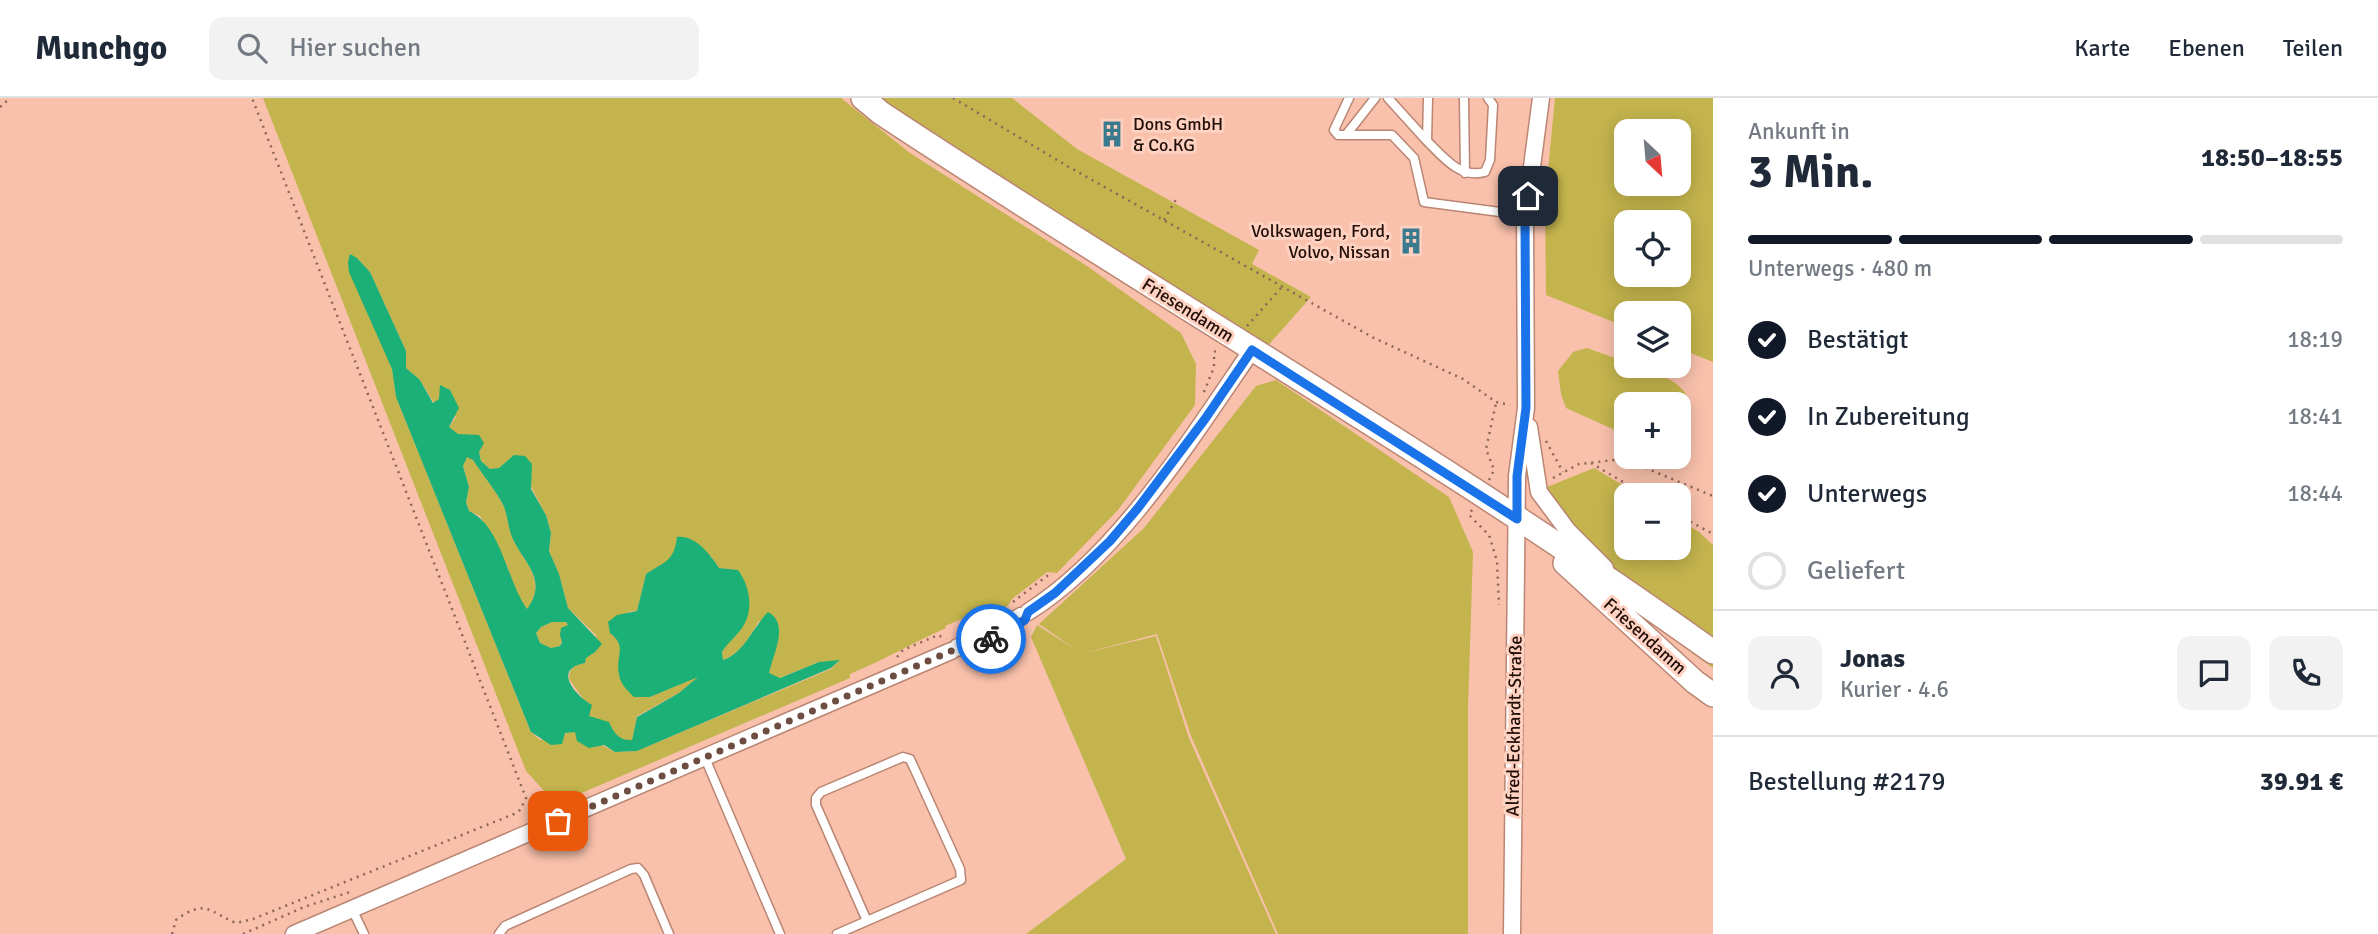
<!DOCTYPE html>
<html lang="de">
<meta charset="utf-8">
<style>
body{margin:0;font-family:Signika,sans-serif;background:#f2f2f3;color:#1f2937;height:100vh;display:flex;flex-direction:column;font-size:26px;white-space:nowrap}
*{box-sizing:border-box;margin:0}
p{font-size:23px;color:#747a83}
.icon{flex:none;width:38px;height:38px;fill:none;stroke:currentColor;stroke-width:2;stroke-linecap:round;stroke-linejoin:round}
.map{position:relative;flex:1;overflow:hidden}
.sheet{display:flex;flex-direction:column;background:#fff;width:665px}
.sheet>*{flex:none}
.needle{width:46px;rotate:154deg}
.controls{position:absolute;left:1614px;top:21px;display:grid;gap:14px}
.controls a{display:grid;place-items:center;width:77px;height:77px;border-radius:14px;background:#fff;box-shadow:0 4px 18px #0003;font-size:35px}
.pin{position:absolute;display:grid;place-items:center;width:60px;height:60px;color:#fff;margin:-30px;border-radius:14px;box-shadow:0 4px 10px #0006}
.courier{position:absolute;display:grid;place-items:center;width:70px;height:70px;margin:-35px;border:5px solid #1a73e8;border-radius:50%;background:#fff;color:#222;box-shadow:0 2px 9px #0007}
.headline em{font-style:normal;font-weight:700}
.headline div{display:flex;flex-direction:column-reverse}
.headline{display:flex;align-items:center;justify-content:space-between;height:119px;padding:0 35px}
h1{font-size:46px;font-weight:700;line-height:52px}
.bar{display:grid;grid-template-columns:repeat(4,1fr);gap:10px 7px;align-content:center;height:84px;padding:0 35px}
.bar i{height:9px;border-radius:5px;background:#e0e1e3}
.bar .active{background:#111827}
.bar p{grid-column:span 4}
.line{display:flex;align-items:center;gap:18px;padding:0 35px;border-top:2px solid #e0e1e3}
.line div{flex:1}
.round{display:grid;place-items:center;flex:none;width:74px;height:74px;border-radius:14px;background:#f2f2f3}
ol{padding:0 35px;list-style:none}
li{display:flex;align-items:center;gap:21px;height:77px}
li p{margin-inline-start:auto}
li .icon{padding:7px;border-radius:50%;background:#111827;color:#fff;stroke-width:4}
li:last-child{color:#747a83}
li i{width:38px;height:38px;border:4px solid #e0e1e3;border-radius:50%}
header{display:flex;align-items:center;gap:42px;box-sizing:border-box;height:98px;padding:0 35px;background:#fff;border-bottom:2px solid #e0e1e3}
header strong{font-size:33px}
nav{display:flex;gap:38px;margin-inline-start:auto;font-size:24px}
.search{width:490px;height:63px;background:#f2f2f3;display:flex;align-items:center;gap:18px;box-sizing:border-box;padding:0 24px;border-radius:14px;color:#747a83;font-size:26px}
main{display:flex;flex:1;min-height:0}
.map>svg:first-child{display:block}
.green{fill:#c4b44d;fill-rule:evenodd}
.water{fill:#1ab077;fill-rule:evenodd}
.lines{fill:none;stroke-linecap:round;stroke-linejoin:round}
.service-casing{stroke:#ba8572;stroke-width:11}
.minor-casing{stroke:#ba8572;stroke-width:19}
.secondary-casing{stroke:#ba8572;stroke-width:26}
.path{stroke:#8c6659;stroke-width:2.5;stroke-dasharray:2 5;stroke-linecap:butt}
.service{stroke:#fff;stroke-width:8}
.minor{stroke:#fff;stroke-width:16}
.secondary{stroke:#fff;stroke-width:23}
.done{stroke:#6d4d41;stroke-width:7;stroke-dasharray:0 12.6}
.route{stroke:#1a73e8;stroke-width:9}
.labels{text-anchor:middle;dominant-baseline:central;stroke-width:6;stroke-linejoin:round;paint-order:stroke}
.poi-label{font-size:18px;fill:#220e08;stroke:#ffd1c0;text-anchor:start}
.street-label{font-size:18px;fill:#220e08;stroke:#ffd1c0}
</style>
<header>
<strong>Munchgo</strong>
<div class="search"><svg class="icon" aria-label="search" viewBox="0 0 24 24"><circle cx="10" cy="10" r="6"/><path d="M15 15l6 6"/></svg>Hier suchen</div>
<nav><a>Karte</a><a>Ebenen</a><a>Teilen</a></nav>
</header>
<main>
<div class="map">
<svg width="1713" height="836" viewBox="0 0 1713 836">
<rect width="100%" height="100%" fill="#f9c1ac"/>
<path class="green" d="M 263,0 L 841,0 L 910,55 L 1087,168 L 1181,235 L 1196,266 L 1195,307 L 1118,412 L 1057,475 L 1047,474 L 1012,501 L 1008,508 L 973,523 L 971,517 L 945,528 L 946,530 C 912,545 884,562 850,576 L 850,580 L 556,706 L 526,673 ZM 357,160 L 370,174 L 406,253 L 406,270 L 420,282 L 434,305 L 439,302 L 456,319 L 449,329 L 479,354 L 481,363 L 490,371 L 499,370 L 514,357 L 546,417 L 551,435 L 549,453 L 559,476 L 568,510 L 596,537 L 595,554 L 585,560 L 585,565 C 573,568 570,569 569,581 L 584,602 L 588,618 L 624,643 L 632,642 L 637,618 L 679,595 L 701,577 L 650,599 L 619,561 L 621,550 L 618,541 L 628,514 L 637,513 L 646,476 L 670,462 L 675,453 L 711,458 L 719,470 L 738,472 L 744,527 L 731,540 L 722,554 L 723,562 C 740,556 750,538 759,523 L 778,544 L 768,575 L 779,580 L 819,564 L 839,563 L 831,571 L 637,653 L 615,654 L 575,633 L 540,642 L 531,634 L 396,299 L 392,271 Z
M 872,0 L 1012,0 L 1077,51 L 1259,152 L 1252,166 L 1311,199 L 1264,252 Z
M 1555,0 L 1713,0 L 1713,264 L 1678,250 L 1678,215 L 1626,215 L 1626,229 L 1546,197 L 1545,103 ZM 1678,33 L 1678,86 L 1626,86 L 1626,33 ZM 1678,124 L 1678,177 L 1626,177 L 1626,124 Z
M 1587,250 L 1626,264 L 1626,268 C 1640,268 1673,280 1682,291 C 1686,295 1688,301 1691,305 L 1684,332 L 1678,340 L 1678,306 L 1626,306 L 1626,337 L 1566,310 L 1561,296 L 1558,273 L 1573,254 Z
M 1276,282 L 1449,399 L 1473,454 L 1468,610 L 1468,836 L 1278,836 L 1191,638 L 1157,536 L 1081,556 L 1156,538 L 1189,640 L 1276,836 L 1026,836 L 1126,761 L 1031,539 L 1037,527 L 1078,553 L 1039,526 L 1144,430 L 1256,288 Z
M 467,358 L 473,362 C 482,376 493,389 501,403 C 508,414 507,427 512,439 C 524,466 548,481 527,512 L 515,494 L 508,470 L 480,418 L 469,413 L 466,404 L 469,389 L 463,368 Z
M 1594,370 L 1639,397 L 1626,397 L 1626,450 L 1678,450 L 1678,421 L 1699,434 L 1713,447 L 1713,570 L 1649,524 L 1542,391 Z
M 552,524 L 566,524 L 568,527 L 560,548 L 551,550 L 540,545 L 536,535 L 541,529 Z"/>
<path class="water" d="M 350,156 L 357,160 L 370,174 L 406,253 L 406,270 L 420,282 L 433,305 L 439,301 L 440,287 L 450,292 L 459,310 L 449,329 L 458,336 L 479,337 L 484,345 L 479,354 L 481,363 L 490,371 L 499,370 L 514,357 L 525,358 L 532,366 L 531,391 L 546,417 L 551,435 L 549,453 L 559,476 L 568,510 L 602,546 L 595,554 L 586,560 L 585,565 C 552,571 575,597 592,607 L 589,618 L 609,624 C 614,635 619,643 632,642 L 637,619 L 679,595 L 698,579 L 650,599 L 634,599 C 627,592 620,586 619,576 C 615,557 628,549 610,535 L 608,524 L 617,517 L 637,513 L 646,476 C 665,463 674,464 677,439 C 695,437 710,456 719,470 L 738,472 C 749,487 754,509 744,527 C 739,536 728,544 722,554 L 723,562 C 744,555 753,529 768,514 C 790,526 773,556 769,575 L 780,580 L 819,564 L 840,562 L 831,570 L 637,653 L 615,654 L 604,647 L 589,650 L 577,643 L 575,634 L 565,635 L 562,646 L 551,647 L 531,634 L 396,299 L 392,271 L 349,174 L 348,164 ZM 467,359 L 473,362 C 482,376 493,389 501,403 C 508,414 507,427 512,439 C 523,465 549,481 527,511 C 507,484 502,428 469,413 L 466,404 L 469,389 L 463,368 ZM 552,524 L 566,524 L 568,527 L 561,530 L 560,537 L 562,544 L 560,548 L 551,550 L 540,545 L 536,535 L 541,529 Z"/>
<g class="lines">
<g class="service-casing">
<path id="service" d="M 1349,0 L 1334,32 L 1338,37 L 1346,37 L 1375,0
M 1388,0 L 1427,43
M 1428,0 L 1427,43 C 1443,59 1460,81 1485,74 L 1490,62 L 1493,7 L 1488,0
M 1464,0 L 1465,75
M 1346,37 L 1392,37 L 1414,60 L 1424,104 L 1500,114 L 1525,122
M 951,553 C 967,558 1023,529 1028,514
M 951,553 L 955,546 L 996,528 L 1020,514 L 1028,514
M 705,660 L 780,836
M 352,811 L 364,836
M 499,836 L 505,828 L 631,771 L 638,770 L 644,777 L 669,836
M 837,836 L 961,782 L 960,771 L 910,661 L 903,659 L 821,694 L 816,700 L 816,707 L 867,823"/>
</g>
<g class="minor-casing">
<path id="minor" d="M 1529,329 L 1539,394 L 1568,433 L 1605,470
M 1028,514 C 1119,457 1192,339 1252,252
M 294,836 L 951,553
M 1512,836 L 1517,378 L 1526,310 L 1525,122 L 1541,0"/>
</g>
<g class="secondary-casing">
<path id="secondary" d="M 863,0 L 881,15 C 1156,197 1444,361 1713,554
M 1565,465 L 1695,584 L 1713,597"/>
</g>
<path class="path" d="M 953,0 L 1069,69 L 1374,240 L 1463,281 L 1496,304 L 1510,307
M 0,9 L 10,0
M 1164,122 L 1178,98
M 1247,228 L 1282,189
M 1204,294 L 1214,269 L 1214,254 L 1218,252
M 1546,343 L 1563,374
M 1591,365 L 1645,397
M 1553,380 L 1579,366 L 1624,361 L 1713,398
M 1489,382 L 1494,372 L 1486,351 L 1496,305
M 1472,412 L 1469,417 L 1489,437 L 1497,463 L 1499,507
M 1678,417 L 1713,436
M 1013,504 L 1047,478 L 1053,478
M 897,559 L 903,552 L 938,537 L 946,541
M 172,836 L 176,822 C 206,800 209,814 236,825 L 253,821 L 514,716 L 520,712 L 526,700 L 252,0
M 243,836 L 304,809 L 353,793"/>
<use href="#service" class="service"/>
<use href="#minor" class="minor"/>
<use href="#secondary" class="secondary"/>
</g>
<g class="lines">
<path class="done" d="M 558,723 L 951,553 L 960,555 L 991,541"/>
<path class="route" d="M 991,541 L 1025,522 L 1028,514 L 1055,495 L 1110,443 L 1138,410 L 1205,321 L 1252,252 L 1517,421 L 1517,378 L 1526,310 L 1525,122 L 1528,98"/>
</g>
<defs>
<g id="building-bare" transform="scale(2.1)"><path d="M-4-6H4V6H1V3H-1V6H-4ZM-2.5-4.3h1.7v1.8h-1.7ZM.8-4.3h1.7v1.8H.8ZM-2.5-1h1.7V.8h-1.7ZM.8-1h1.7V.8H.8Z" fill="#3a7a8e" stroke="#ffd1c0" stroke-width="2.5" paint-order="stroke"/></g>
</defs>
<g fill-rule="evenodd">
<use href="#building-bare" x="1112" y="36"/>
<use href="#building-bare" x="1411" y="143"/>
</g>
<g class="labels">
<g class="poi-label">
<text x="1133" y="26">Dons GmbH<tspan x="1133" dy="21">&amp; Co.KG</tspan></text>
<text x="1390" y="133" text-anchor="end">Volkswagen, Ford,<tspan x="1390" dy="21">Volvo, Nissan</tspan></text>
</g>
<g class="street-label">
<text transform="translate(1188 212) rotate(32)">Friesendamm</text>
<text transform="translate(1645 538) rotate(42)">Friesendamm</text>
<text transform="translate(1514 628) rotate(-89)">Alfred-Eckhardt-Straße</text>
</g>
</g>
</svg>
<div class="controls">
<a><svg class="needle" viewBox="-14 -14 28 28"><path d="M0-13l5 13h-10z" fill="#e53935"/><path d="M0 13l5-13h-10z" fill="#747a83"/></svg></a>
<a><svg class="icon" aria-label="locate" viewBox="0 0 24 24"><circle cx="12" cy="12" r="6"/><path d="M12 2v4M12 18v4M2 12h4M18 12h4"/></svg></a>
<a><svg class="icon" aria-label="layers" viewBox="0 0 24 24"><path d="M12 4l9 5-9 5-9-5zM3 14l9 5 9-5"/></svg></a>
<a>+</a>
<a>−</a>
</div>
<div class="pin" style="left:558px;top:723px;background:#ea580c"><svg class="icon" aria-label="bag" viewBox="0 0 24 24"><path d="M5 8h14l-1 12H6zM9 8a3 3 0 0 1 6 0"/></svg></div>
<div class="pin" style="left:1528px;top:98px;background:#1f2937"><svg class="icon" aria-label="home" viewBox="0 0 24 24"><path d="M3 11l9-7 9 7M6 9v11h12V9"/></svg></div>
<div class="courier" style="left:991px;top:541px"><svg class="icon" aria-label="bike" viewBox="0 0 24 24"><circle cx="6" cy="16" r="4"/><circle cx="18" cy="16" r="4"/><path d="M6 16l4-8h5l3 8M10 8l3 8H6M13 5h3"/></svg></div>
</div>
<section class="sheet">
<div class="headline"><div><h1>3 Min.</h1><p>Ankunft in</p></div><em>18:50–18:55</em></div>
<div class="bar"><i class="active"></i><i class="active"></i><i class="active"></i><i></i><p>Unterwegs · 480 m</p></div>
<ol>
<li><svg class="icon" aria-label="check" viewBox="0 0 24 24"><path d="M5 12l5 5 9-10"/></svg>Bestätigt<p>18:19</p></li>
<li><svg class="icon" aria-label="check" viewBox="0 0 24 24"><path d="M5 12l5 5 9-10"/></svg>In Zubereitung<p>18:41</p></li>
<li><svg class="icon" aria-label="check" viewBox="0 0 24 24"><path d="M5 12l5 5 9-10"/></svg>Unterwegs<p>18:44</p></li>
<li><i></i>Geliefert</li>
</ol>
<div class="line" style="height:126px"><a class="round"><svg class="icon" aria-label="person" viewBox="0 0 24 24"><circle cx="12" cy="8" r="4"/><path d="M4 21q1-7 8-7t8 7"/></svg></a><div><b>Jonas</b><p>Kurier · 4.6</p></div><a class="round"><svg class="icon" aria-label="chat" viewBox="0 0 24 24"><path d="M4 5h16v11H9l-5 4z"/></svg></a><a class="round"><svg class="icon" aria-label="phone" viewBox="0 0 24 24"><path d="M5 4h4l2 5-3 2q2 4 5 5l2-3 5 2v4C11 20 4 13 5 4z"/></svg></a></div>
<div class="line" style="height:91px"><div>Bestellung #2179</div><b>39.91 €</b></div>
</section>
</main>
